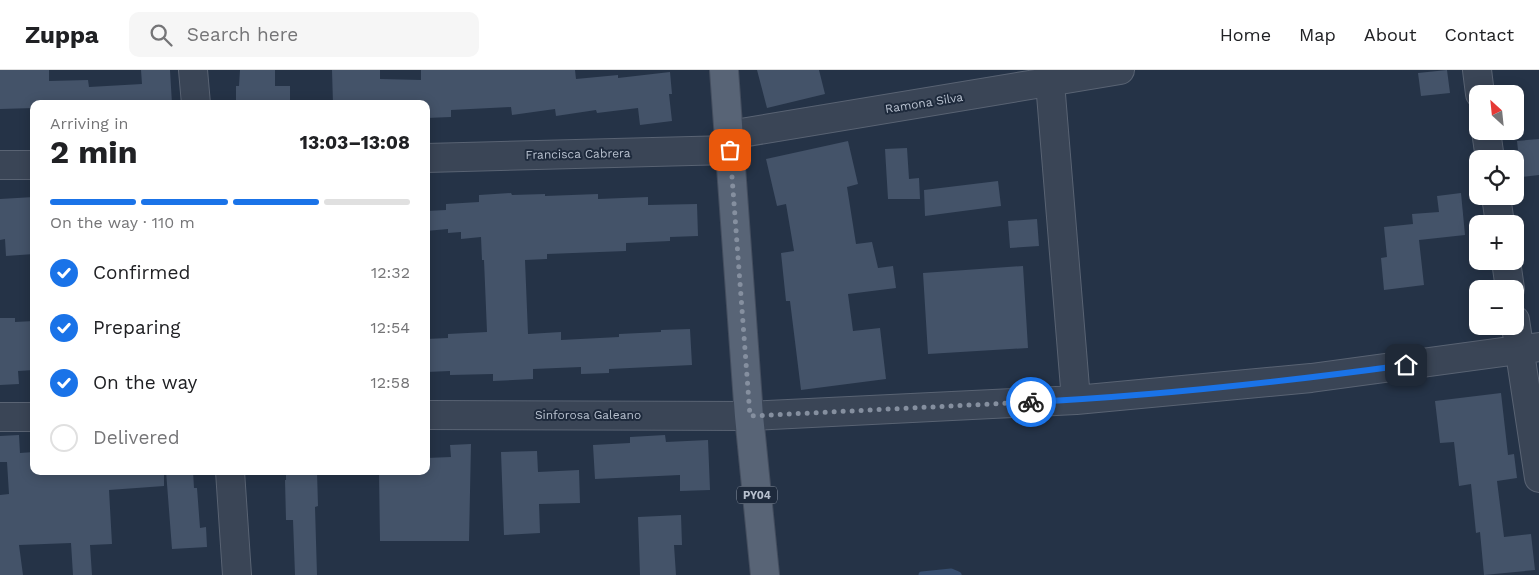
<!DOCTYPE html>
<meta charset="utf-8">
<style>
body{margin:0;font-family:"Work Sans",sans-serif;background:#f6f6f6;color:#202124;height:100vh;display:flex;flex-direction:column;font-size:19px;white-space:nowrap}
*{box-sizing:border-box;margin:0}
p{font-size:16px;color:#757577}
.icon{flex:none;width:28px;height:28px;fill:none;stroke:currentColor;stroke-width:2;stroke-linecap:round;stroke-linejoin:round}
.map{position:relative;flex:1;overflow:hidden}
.side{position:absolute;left:30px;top:30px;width:400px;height:375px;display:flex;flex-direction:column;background:#fff;border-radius:10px;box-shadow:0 2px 12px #0003}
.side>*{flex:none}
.needle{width:32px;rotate:333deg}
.controls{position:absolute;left:1469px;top:15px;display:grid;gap:10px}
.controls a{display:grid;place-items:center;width:55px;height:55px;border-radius:10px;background:#fff;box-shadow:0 2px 12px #0003;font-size:25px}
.pin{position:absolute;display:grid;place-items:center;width:42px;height:42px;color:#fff;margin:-21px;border-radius:10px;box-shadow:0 2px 8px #0006}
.courier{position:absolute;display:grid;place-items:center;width:50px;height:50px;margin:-25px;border:4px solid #1a73e8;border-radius:50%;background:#fff;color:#222;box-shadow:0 1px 6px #0007}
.head em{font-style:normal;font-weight:700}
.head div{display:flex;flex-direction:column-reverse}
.head{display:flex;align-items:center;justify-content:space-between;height:85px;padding:0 20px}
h1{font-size:32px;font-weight:700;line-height:38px}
.bar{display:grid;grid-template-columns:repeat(4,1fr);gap:8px 5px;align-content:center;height:60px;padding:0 20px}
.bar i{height:6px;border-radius:4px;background:#e0e0e0}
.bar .on{background:#1a73e8}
.bar p{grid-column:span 4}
ol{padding:0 20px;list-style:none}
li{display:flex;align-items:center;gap:15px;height:55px}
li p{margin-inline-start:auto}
li .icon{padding:5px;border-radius:50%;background:#1a73e8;color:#fff;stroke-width:4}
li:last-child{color:#757577}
li i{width:28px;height:28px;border:2px solid #e0e0e0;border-radius:50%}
header{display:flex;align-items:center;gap:30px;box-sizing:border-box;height:70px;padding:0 25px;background:#fff;border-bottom:1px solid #e0e0e0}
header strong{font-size:24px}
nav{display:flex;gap:28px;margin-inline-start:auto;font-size:18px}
.search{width:350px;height:45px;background:#f6f6f6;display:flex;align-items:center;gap:12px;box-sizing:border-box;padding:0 18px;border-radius:10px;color:#757577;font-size:19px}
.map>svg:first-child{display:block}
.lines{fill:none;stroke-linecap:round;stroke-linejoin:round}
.stream{stroke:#374e6f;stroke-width:7}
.building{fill:#445369}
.minor-casing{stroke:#596373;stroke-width:30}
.major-casing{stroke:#444e5f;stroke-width:30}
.minor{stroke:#3a4556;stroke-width:28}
.major{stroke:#586476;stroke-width:28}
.done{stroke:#858f9f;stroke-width:5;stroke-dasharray:0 9}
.route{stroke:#1a73e8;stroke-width:6}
.labels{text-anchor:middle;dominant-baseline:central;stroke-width:4;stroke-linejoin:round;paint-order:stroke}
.shield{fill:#1e2a3c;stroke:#8a94a3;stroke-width:1}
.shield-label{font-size:11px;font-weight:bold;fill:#b8c1cf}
.street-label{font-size:12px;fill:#b8c1cf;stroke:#1e2a3c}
</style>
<header>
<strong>Zuppa</strong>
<div class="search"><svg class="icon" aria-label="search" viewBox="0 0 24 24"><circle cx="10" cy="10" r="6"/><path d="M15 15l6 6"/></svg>Search here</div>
<nav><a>Home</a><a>Map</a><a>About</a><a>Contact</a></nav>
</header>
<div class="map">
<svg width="1539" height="505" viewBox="0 0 1539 505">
<rect width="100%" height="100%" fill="#253347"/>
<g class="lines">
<path class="stream" d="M 922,505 L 951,502 L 958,505"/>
</g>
<path class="building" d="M 0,0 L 49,0 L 49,11 L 88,10 L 89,17 L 142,14 L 141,0 L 170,0 L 172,34 L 34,34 L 34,38 L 0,39 Z
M 240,0 L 275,0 L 275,16 L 290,16 L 290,34 L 236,34 L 236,16 L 239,16 Z
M 332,0 L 380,0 L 380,9 L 421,10 L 421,0 L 575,0 L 576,9 L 618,5 L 618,8 L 670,2 L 672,24 L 669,24 L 672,51 L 640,55 L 638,38 L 597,43 L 596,40 L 556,46 L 555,39 L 512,45 L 511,37 L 451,40 L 451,47 L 426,48 L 426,34 L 333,34 Z
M 757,0 L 819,0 L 825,24 L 767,38 Z
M 1447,0 L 1450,23 L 1421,26 L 1418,3 Z
M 1539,69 L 1539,105 L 1521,107 L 1517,71 Z
M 848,71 L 858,114 L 847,117 L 856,174 L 872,172 L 878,198 L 893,196 L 896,218 L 848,224 L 853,261 L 880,258 L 886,309 L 801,320 L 790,231 L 786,231 L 781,183 L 794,181 L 786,134 L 777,136 L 766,89 Z
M 907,78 L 909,109 L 919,108 L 920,129 L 888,129 L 885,79 Z
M 998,111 L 1001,136 L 925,146 L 924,120 Z
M 511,123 L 512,125 L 545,124 L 545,126 L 598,124 L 598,129 L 648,127 L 648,135 L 697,134 L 698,166 L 670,167 L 670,171 L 626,173 L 626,181 L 547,184 L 547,189 L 525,190 L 528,264 L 561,262 L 561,270 L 619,267 L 619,264 L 661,262 L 661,260 L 690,259 L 692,295 L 609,299 L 609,303 L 581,304 L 581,297 L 533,299 L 533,309 L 493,311 L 493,304 L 450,305 L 450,301 L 426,302 L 426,269 L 448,268 L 448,264 L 487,262 L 484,190 L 482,190 L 481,167 L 461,169 L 461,162 L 448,163 L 448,159 L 426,161 L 426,141 L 446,140 L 446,134 L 479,132 L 479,125 Z
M 1461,123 L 1465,165 L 1419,170 L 1424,215 L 1384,220 L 1381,188 L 1387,187 L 1384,157 L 1413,154 L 1412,144 L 1439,142 L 1437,126 Z
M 34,127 L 34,184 L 6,186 L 5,169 L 0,170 L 0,129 Z
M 1037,149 L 1039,176 L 1010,178 L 1008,151 Z
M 1023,196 L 1028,278 L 928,284 L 923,203 Z
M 0,248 L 15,248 L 15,252 L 34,251 L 34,300 L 18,301 L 19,314 L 0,315 Z
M 1501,323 L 1508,385 L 1514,384 L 1517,408 L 1497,411 L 1504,467 L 1531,464 L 1535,500 L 1484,505 L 1480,462 L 1476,463 L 1471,414 L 1459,416 L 1454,372 L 1440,373 L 1435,331 Z
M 19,365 L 20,383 L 34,382 L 34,401 L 164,401 L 164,416 L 109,420 L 112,474 L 90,475 L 92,505 L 73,505 L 71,473 L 19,475 L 23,505 L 0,505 L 0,425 L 9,424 L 7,392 L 0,392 L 0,366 Z
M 665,365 L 666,372 L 708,370 L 710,420 L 680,421 L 680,405 L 595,409 L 593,375 L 630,373 L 630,367 Z
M 471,374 L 469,471 L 380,471 L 379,401 L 426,401 L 426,388 L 451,387 L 450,375 Z
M 537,381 L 538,402 L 579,400 L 580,433 L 539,434 L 540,463 L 504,465 L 501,382 Z
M 166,401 L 193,401 L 194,418 L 197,418 L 200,458 L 206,457 L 207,477 L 172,479 Z
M 286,401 L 317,401 L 318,436 L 315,437 L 317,505 L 295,505 L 293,450 L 286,450 L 285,410 L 286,410 Z
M 681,445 L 682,475 L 674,475 L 676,505 L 640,505 L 638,447 Z"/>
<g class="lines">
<g class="minor-casing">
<path id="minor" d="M 193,0 L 196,34
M 1049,0 L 1076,330
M 1477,0 L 1480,24
M 1486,61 L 1490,89
M 729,65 L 1120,0
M 426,88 L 730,80
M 0,95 L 34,95
M 1496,126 L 1500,154
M 1506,191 L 1510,219
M 1515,250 L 1539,408
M 426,345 L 749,346 L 1076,330 L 1311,308 L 1539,277
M 0,347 L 34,347
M 230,401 L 237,505"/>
</g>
<g class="major-casing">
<path id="major" d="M 724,0 L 749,346 L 765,505"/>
</g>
<use href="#minor" class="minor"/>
<use href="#major" class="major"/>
</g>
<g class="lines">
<path class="done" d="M 730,80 L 750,346 L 1031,332"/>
<path class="route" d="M 1031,332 C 1156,326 1282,312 1406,295"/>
</g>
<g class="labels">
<rect class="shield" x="737" y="416.5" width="40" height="17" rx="4"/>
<g class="shield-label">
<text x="757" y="425">PY04</text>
</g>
<g class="street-label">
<text transform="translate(924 33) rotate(-9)">Ramona Silva</text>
<text transform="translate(578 84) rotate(-1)">Francisca Cabrera</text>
<text x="588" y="345">Sinforosa Galeano</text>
</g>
</g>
</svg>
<div class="controls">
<a><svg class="needle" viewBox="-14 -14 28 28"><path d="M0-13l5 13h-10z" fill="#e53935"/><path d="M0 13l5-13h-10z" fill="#757577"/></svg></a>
<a><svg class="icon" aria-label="locate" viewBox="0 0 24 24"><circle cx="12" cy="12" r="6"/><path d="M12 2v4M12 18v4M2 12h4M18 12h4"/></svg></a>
<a>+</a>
<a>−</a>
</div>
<div class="pin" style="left:730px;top:80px;background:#ea580c"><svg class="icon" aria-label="bag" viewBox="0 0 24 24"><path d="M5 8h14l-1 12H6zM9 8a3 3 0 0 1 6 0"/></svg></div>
<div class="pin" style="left:1406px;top:295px;background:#1f2937"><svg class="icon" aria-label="home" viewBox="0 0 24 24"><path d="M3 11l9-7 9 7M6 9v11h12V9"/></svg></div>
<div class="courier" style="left:1031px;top:332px"><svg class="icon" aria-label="bike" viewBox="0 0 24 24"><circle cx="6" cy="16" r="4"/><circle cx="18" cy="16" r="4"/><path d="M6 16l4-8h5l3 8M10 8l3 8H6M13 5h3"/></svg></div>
<section class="side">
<div class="head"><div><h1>2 min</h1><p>Arriving in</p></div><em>13:03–13:08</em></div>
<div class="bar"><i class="on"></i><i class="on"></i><i class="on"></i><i></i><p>On the way · 110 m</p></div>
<ol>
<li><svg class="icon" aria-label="check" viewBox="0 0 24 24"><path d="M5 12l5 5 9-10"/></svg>Confirmed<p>12:32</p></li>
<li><svg class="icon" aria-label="check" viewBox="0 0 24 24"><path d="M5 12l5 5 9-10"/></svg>Preparing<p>12:54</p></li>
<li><svg class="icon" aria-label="check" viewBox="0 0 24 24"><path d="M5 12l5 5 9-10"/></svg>On the way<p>12:58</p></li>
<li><i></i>Delivered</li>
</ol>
</section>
</div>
